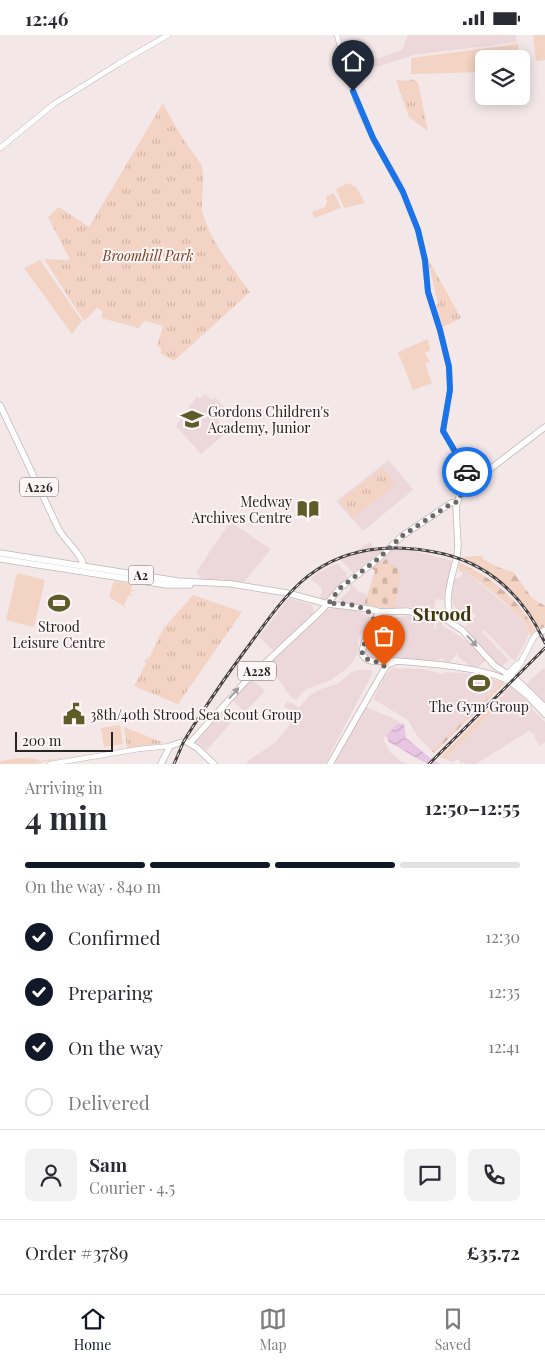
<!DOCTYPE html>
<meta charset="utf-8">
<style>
body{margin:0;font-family:"Playfair Display",serif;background:#f2f2f3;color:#2b2b33;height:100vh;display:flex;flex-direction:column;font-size:19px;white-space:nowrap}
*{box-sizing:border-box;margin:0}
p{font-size:16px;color:#7c7c81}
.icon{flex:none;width:28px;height:28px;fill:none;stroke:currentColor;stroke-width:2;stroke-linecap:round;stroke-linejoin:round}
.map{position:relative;height:729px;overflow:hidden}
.sheet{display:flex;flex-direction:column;background:#fff;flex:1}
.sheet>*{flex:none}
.tools{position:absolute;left:475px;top:15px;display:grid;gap:10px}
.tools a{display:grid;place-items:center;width:55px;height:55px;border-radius:8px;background:#fff;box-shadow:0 2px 12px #0003;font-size:25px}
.scale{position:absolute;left:15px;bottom:12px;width:98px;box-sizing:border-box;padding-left:5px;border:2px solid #282424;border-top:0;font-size:14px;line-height:18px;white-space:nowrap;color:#282424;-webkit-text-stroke:4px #fef5f6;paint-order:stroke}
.pin{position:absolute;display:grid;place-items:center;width:42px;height:42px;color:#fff;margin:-51px -21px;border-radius:50% 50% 50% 0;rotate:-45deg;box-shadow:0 0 5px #0007}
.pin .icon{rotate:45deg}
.courier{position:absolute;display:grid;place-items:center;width:50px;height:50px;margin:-25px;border:4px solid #1a73e8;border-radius:50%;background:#fff;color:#222;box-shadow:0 1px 6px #0007}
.head em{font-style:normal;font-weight:700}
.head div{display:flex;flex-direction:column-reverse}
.head{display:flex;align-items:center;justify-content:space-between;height:85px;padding:0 25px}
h1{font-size:32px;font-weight:700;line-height:38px}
.bar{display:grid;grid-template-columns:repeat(4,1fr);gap:8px 5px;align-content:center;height:60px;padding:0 25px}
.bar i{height:6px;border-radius:4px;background:#e1e1e2}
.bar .selected{background:#111827}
.bar p{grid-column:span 4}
.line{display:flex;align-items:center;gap:12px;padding:0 25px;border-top:1px solid #e1e1e2}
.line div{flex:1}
.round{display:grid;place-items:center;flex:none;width:52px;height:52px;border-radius:8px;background:#f2f2f3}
ol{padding:0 25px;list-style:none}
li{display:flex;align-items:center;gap:15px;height:55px}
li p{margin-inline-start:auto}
li .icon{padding:5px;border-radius:50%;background:#111827;color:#fff;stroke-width:4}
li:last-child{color:#7c7c81}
li i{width:28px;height:28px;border:2px solid #e1e1e2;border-radius:50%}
.status{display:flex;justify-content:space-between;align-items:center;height:35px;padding:0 25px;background:#fff;direction:ltr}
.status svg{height:14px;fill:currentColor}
.menu{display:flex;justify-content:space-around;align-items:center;height:70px;border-top:1px solid #e1e1e2;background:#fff;font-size:14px;color:#7c7c81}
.menu a{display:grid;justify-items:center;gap:2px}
.menu .selected{color:#111827}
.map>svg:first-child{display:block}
.built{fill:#ecd8da}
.green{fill:#f3d3c3}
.forest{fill:url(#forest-firs)}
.cemetery{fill:url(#cemetery-stones)}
.park{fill:url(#park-tufts)}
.water{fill:url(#water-waves)}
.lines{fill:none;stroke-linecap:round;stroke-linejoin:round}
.secondary-tunnel{stroke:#cac0c1;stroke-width:5;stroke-dasharray:5 2.5;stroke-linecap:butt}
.tertiary-casing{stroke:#c2b7b8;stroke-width:5.5}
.secondary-casing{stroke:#c2b7b8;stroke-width:6}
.primary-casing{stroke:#c2b7b8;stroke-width:7}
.tertiary{stroke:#fff;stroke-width:4.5}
.secondary{stroke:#fff;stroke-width:5}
.primary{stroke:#fff;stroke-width:5.5}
.rail-casing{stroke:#474242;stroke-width:3}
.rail{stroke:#fef5f6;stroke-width:1;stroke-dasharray:4;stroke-linecap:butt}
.oneway{fill:#9e9c9c}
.done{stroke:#6f6869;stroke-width:5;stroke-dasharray:0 9}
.route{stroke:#1a73e8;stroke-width:6}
.labels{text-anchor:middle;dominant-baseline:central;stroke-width:4;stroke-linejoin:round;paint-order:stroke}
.shield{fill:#fef5f6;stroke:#686363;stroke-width:1}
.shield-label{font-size:12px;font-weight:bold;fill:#282424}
.park-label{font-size:14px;font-style:italic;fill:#774020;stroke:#fef5f6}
.poi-label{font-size:14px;fill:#282424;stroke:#fef5f6;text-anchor:start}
.district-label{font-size:19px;font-weight:bold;fill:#3a380e;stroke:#fef5f6}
</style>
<div class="status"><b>12:46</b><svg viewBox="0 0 49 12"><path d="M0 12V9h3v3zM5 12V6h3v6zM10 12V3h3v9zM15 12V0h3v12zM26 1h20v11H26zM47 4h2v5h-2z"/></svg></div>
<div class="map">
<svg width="545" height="729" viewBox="0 0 545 729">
<defs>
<pattern id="forest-firs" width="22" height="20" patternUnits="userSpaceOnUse" patternTransform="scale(1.25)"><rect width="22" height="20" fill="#f3d3c3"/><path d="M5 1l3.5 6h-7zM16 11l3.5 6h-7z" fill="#d0b5a7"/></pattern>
<pattern id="cemetery-stones" width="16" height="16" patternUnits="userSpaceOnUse" patternTransform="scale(1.25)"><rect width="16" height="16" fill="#f3d3c3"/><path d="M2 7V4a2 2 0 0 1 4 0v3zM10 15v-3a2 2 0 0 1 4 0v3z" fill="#d0b5a7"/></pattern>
<pattern id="park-tufts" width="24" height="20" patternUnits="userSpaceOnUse" patternTransform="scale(1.25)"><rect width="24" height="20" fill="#f3d3c3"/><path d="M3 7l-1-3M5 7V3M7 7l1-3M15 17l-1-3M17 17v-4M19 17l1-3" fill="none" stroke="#d0b5a7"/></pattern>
<pattern id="water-waves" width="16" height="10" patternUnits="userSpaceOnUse" patternTransform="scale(1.25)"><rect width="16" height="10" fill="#e9c5e4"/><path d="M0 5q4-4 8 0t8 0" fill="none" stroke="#c8a9c3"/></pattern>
</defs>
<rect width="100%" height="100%" fill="#f3e7e8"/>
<path class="built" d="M 408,0 L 516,0 L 517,7 L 414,20 L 351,40 L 349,34 L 402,15 Z
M 205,359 L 212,365 L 215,362 L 228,376 L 218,385 L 228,396 L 201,419 L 176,391 L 197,361 L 200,364 Z
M 389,425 L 413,455 L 363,496 L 336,466 Z
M 230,487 L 271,514 L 243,548 L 201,544 L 196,537 Z
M 370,507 L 374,513 L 387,512 L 353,538 L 341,525 Z
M 393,515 L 411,515 L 454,526 L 445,558 L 444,565 L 436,564 L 433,579 L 410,572 L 395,573 L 395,567 L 379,528 Z
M 337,528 L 347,539 L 347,544 L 329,560 L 327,567 L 320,565 L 322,553 L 311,544 L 317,538 Z
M 464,535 L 515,577 L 530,597 L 516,625 L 513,625 L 484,595 L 482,597 L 509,625 L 502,632 L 500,631 L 474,604 L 465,592 L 476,581 L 469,575 L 463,581 L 453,570 L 452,562 L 454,544 L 461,542 Z
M 351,548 L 358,556 L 367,560 L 364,570 L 340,567 L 341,563 L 350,555 Z
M 289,563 L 312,570 L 314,578 L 334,573 L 354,575 L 370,581 L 369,591 L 358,603 L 359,616 L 349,632 L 331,645 L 305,655 L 296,665 L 290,661 L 267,628 L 277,619 L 259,602 Z
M 409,580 L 435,587 L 433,596 L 436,593 L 436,587 L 442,588 L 442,590 L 467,606 L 486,625 L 478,632 L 469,631 L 465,626 L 464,627 L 457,620 L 458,616 L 449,629 L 442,628 L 444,625 L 441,623 L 437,627 L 371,623 L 367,620 L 365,617 L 368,604 L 375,592 L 379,582 L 393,583 Z
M 392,633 L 423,634 L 443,639 L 445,637 L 473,639 L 487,644 L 487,646 L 500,649 L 432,716 L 417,701 L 408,685 L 373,664 L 385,640 Z
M 544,633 L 545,635 L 545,667 L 526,649 Z
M 358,635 L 372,635 L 373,637 L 325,729 L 246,729 L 250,724 L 276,707 L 297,680 L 284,671 L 287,667 L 292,668 L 299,673 L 311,659 L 321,654 L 337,649 L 352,637 Z
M 251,644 L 265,656 L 245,677 L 233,666 Z
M 511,651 L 532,671 L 531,673 L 545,687 L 545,707 L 540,711 L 534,702 L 535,700 L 529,696 L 476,729 L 465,729 L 464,727 L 461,729 L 458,724 L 453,727 L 445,724 L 502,665 L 501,663 L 504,660 L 503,658 Z
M 366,672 L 399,686 L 383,704 L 390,717 L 402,727 L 408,729 L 333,729 Z
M 220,677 L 231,688 L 206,716 L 194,706 Z"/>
<path class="green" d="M 533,0 L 545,0 L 545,25 L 536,26 Z
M 518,9 L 519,24 L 484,24 L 484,37 L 411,39 L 411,23 Z
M 349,148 L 356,152 L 365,168 L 344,173 L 336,154 Z
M 334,158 L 341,173 L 314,183 L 312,177 L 325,172 L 327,167 L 326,161 Z
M 40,225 L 82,286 L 72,299 L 24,233 Z
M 428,304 L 430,315 L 425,318 L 430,327 L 425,328 L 432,348 L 413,355 L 398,317 Z
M 17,538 L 45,545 L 34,592 L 6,585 Z
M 114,546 L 132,549 L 131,555 L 140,556 L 131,556 L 130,559 L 135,562 L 129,560 L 124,570 L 127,573 L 109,562 Z
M 120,690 L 123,709 L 104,712 L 101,693 Z
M 67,722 L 35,729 L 0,729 L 0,726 L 19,723 L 38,724 L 39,726 Z"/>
<path class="forest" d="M 479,521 L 482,521 L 483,524 L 500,533 L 513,537 L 532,563 L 545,571 L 545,591 L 540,594 C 518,557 499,541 461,522 Z
M 458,527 C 493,542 518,565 537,597 L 531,602 C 527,580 482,549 464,535 L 463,537 L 459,536 Z
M 491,644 L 505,648 L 434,718 L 432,716 L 500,649 L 487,646 L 491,646 Z
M 500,662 L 503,665 L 445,724 L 440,722 Z"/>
<path class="cemetery" d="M 386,524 L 401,537 L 397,561 L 398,563 L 396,563 L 395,573 L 382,574 L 364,570 L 375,536 L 371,533 L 379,526 L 382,528 Z"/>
<path class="park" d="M 412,44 L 418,47 L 428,96 L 409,82 L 396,45 L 409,46 Z
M 163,68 C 170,82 177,95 186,108 C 191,116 197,122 201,130 C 207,146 199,163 203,179 C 211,208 233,233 250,257 L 174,326 L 160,318 L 162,314 L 157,311 L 163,291 L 145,286 L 138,293 L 101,283 L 103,276 L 97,273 L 84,286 L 44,224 L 70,225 L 48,182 L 59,172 L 89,192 Z
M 427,222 L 461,283 L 441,293 L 434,271 L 438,269 Z
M 383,433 L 396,449 L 353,483 L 340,466 Z
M 193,560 L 242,577 L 178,669 L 134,651 L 146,629 L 144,625 L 149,623 L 163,594 Z
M 124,692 L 164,708 L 127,713 Z"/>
<path class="water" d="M 398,688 L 404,689 L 406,703 L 434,726 L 441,729 L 428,729 L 418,724 L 389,707 L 386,700 Z"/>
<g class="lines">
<path class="secondary-tunnel" d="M 539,601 L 543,599"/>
<g class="tertiary-casing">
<path id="tertiary" d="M 337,0 L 346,36 L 358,71 L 373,103 L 399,148 L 418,195 L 424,221 L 428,257 L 440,295 L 449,330 L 450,355 L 443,396 L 473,447
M 50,729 L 139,714 L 170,711"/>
</g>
<g class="secondary-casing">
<path id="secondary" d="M 0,113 L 54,69 L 118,29 L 168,0
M 541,597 L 545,595
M 504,643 L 517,629
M 507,645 L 519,631 L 534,602 L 537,599"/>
</g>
<g class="primary-casing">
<path id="primary" d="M 0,370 L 59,495 C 64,504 83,521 83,530
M 0,518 L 178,546 L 232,549 L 287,558
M 457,522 L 458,510 L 456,473 L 459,462 L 473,447 L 545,392
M 0,524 L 167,550 L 190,550
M 291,559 L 328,569 L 370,574 L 380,577 L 407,576 L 447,585 L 462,595 L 495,631 L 513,642
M 380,577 C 372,586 363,607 362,619 C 365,623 366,625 371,626 C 378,627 387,626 394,626 C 423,628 484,632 508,646
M 454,589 C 442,570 451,545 456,525
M 516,644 L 545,672
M 512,648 L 528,661 L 545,679
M 187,707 L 197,713 L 214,729
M 190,708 L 246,646 L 322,575 L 340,553 L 378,524 L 402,501 L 451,468 L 457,467
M 161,729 L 170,711 L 182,707
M 330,729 L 382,638 L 387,630 L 393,628"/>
</g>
<use href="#tertiary" class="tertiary"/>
<use href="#secondary" class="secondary"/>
<use href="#primary" class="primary"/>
<g class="rail-casing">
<path id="rail" d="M 174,729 C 177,722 180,715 183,708 C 189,697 196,687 203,676 C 216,656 230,636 244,617 C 262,593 279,567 301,547 C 341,511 394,507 444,519 C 492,531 525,564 545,608
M 429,729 L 545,613"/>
</g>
<use href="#rail" class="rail"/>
</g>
<defs><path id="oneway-solid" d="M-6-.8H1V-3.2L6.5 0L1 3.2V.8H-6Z" transform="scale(1.25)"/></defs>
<g class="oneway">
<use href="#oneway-solid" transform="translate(472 606) rotate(47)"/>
<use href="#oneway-solid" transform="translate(234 658) rotate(-48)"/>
</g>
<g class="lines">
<path class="done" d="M 384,631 C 377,624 367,628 362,619 L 366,602 L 374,586 C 372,570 341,567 328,569 L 340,553 L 378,524 L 402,501 L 452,468 L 457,467 L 459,462 L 473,447 L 467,437"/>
<path class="route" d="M 353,56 L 373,103 L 403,157 L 418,195 L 425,225 L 428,257 L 440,295 L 449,332 L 450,355 L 443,396 L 467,437"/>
</g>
<defs>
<g id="school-bare" transform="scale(1.725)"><path d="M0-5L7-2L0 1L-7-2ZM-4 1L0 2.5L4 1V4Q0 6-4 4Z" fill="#5e5d29" stroke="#fef5f6" stroke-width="2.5" paint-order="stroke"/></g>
<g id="library-bare" transform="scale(1.725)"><path d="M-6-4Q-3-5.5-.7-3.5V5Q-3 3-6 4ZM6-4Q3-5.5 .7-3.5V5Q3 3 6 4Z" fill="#5e5d29" stroke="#fef5f6" stroke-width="2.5" paint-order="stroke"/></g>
<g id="stadium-bare" transform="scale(1.725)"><path d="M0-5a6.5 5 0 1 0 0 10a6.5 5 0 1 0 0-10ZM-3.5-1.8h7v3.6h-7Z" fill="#5e5d29" stroke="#fef5f6" stroke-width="2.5" paint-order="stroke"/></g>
<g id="civic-bare" transform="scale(1.725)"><path d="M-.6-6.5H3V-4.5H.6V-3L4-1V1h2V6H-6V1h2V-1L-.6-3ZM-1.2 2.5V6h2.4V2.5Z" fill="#5e5d29" stroke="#fef5f6" stroke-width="2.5" paint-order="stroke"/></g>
</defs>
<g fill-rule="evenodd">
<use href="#school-bare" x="192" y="384"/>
<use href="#library-bare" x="308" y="474"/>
<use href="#stadium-bare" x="59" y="568"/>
<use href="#stadium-bare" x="479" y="648"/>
<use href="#civic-bare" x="74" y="679"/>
</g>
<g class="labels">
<g class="shield">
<rect x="20" y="442.5" width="38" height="19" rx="4"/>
<rect x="128.5" y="530.5" width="25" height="19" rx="4"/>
<rect x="238" y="626.5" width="38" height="19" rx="4"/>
</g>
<g class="shield-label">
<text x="39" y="452">A226</text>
<text x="141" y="540">A2</text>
<text x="257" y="636">A228</text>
</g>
<g class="park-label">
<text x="148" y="220">Broomhill Park</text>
</g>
<g class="poi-label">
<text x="208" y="376">Gordons Children's<tspan x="208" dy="16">Academy, Junior</tspan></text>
<text x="292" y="466" text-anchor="end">Medway<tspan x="292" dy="16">Archives Centre</tspan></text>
<text x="59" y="591" text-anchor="middle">Strood<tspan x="59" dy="16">Leisure Centre</tspan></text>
<text x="479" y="671" text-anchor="middle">The Gym Group</text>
<text x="90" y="679">38th/40th Strood Sea Scout Group</text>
</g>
<g class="district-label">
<text x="442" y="578">Strood</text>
</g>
</g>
</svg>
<div class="tools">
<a><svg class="icon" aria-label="layers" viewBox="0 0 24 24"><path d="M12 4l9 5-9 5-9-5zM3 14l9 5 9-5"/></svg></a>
</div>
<div class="scale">200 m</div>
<div class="pin" style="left:384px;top:631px;background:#ea580c"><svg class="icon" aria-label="bag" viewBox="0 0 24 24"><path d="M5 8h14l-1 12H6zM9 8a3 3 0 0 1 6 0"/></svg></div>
<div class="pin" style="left:353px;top:56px;background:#1f2937"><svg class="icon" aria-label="home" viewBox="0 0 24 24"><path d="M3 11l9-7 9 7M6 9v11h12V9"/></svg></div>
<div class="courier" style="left:467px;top:437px"><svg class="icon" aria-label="car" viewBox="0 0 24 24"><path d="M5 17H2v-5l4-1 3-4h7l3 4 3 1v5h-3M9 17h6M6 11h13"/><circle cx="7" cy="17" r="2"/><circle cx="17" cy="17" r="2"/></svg></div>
</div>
<section class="sheet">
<div class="head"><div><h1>4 min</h1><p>Arriving in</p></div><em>12:50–12:55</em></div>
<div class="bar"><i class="selected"></i><i class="selected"></i><i class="selected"></i><i></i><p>On the way · 840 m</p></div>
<ol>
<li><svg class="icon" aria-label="check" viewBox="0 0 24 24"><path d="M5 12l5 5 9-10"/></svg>Confirmed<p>12:30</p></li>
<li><svg class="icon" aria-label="check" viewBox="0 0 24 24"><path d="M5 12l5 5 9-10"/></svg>Preparing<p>12:35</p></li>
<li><svg class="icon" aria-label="check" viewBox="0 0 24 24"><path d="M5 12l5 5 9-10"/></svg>On the way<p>12:41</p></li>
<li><i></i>Delivered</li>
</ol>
<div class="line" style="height:90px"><a class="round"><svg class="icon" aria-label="person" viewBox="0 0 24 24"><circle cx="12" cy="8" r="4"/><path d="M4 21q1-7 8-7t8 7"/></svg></a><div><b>Sam</b><p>Courier · 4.5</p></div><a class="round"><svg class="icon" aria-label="chat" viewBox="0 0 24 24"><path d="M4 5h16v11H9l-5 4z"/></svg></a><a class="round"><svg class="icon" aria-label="phone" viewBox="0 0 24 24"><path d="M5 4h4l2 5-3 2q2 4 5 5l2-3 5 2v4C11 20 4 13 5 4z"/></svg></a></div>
<div class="line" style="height:65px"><div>Order #3789</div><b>£35.72</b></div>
</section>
<nav class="menu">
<a class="selected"><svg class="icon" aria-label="home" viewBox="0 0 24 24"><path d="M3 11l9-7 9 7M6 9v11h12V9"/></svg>Home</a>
<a><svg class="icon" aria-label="map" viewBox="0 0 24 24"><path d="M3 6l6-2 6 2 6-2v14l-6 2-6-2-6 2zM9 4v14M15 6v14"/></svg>Map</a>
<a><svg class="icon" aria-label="saved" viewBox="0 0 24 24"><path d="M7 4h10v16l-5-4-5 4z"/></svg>Saved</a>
</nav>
